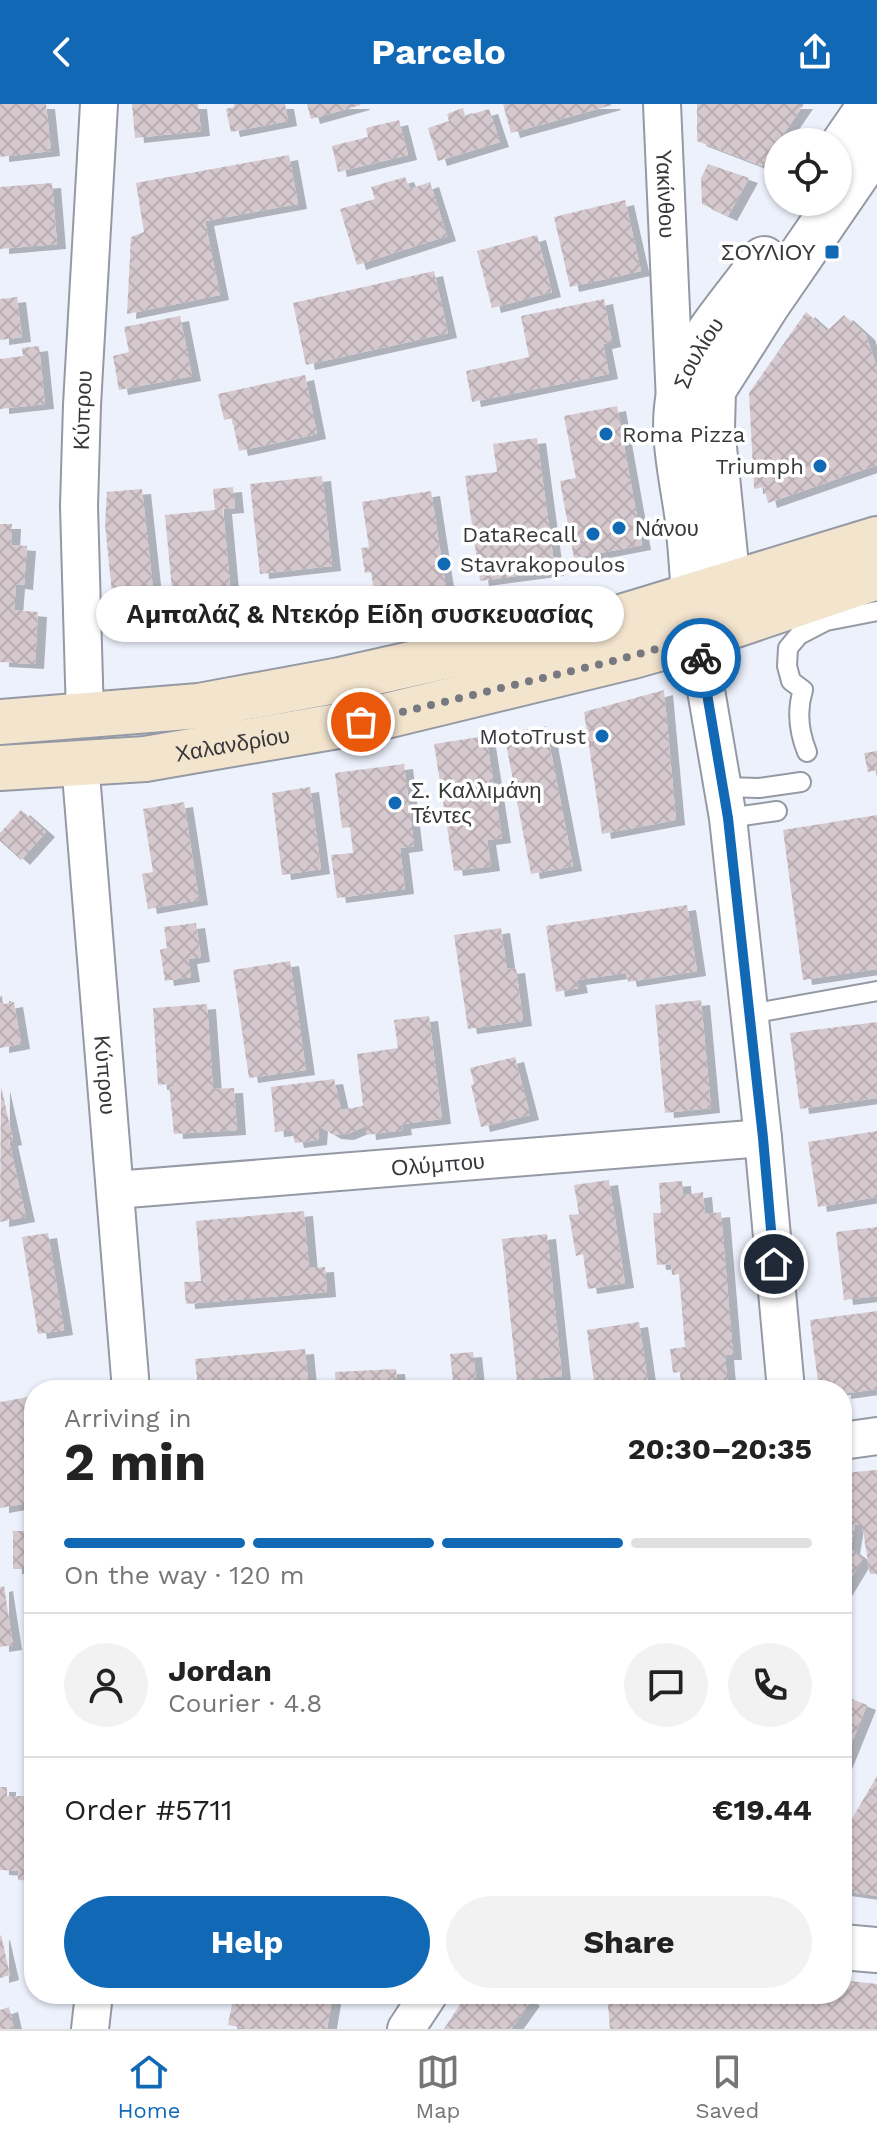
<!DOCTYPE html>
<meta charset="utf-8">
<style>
body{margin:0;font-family:"Work Sans",sans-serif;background:#f2f2f2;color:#222;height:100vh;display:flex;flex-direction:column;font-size:30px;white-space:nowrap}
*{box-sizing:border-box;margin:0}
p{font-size:26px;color:#767676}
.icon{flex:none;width:44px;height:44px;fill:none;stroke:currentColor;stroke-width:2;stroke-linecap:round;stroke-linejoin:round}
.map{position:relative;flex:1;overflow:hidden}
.drawer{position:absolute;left:24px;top:1276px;width:828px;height:624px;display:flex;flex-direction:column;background:#fff;border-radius:32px;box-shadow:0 2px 6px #0004}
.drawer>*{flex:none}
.controls{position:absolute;left:764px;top:24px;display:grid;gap:16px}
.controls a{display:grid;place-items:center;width:88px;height:88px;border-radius:50%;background:#fff;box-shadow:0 2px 6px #0004;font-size:40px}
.pin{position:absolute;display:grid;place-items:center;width:68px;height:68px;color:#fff;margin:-34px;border:4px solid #fff;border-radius:50%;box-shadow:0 2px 8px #0007}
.courier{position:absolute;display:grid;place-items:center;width:80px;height:80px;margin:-40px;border:6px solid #1168b5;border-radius:50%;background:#fff;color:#222;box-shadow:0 2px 10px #0007}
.bubble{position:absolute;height:56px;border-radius:28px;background:#fff;box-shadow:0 2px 6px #0004;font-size:26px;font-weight:700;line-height:56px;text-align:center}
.summary em{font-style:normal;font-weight:700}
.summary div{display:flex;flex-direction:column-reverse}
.summary{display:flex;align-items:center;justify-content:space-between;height:136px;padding:0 40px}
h1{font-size:52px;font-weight:700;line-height:60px}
.bar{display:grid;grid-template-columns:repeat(4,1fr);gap:12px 8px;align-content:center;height:96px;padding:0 40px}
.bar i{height:10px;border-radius:6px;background:#e0e0e0}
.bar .selected{background:#1168b5}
.bar p{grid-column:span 4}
.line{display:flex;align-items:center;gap:20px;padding:0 40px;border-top:2px solid #e0e0e0}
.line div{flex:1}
.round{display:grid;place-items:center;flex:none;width:84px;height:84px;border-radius:42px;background:#f2f2f2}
.action{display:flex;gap:16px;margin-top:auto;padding:16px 40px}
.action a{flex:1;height:92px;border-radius:48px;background:#1168b5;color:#fff;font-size:32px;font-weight:700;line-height:92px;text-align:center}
.action a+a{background:#f2f2f2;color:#222}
header{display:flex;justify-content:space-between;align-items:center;height:104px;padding:0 40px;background:#1168b5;color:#fff;font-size:36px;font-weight:700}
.menu{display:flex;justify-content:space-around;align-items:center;height:112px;border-top:2px solid #e0e0e0;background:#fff;font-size:22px;color:#767676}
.menu a{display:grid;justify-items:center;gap:4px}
.menu .selected{color:#1168b5}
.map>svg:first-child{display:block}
.building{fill:url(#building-cross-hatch);filter:url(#shadow)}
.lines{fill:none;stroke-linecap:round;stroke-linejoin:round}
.service-casing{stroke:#9499a3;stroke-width:22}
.minor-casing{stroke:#9499a3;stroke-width:40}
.tertiary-casing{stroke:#9499a3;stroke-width:48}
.secondary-casing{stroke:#9499a3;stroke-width:48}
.service{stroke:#fff;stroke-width:18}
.minor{stroke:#fff;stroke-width:36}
.tertiary{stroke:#fff;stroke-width:44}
.secondary{stroke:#f3e4ce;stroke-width:44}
.done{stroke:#76797f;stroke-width:8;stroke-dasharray:0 14.4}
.route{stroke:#1168b5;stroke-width:10}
.poi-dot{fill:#1168b5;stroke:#fff;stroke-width:3}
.labels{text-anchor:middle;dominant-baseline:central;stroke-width:7;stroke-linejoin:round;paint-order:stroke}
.street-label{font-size:22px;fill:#36383c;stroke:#fff}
.poi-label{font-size:22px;fill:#36383c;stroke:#fff;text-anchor:end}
</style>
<header><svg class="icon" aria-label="back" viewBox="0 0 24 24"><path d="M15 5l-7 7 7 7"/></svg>Parcelo<svg class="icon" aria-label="share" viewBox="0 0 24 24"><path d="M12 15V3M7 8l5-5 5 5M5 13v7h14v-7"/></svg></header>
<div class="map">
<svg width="877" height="1925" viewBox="0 0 877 1925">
<defs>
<pattern id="building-cross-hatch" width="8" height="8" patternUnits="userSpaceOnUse" patternTransform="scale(2)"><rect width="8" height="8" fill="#d6c9ce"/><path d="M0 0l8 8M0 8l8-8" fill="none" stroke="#b8adb2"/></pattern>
<filter id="shadow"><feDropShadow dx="9" dy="5" stdDeviation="0" flood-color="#0004"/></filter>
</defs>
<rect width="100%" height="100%" fill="#edf1fc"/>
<path class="building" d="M 0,0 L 46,0 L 51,47 L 0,53 Z
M 132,0 L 198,0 L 201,27 L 135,34 Z
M 234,0 L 285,0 L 288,17 L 231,28 L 226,5 L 234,3 Z
M 307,0 L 360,0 L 361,1 L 311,15 Z
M 503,0 L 611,0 L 612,1 L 511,29 Z
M 697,0 L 804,0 L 762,62 L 697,37 Z
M 463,4 L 465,12 L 489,5 L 500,38 L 438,57 L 428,24 L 449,17 L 447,10 Z
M 399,16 L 408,51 L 338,68 L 332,42 L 368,33 L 366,24 Z
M 289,51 L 298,100 L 205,117 L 220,191 L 127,210 L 131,133 L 144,128 L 136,79 Z
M 708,60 L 749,74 L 728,112 L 702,100 L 701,74 Z
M 405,73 L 410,85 L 430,78 L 447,132 L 357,161 L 340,105 L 375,95 L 371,83 Z
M 52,79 L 57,140 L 0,145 L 0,83 Z
M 625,96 L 641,167 L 570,183 L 554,113 Z
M 537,131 L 552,188 L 492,204 L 477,147 Z
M 434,167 L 448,229 L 306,261 L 293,199 Z
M 17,193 L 22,233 L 0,236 L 0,195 Z
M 604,195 L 612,238 L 603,240 L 609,270 L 472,298 L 466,267 L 529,253 L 521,212 Z
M 806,208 L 827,227 L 844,211 L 866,231 L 877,264 L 877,361 L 768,399 L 764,383 L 754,385 L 749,289 Z
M 180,212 L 192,272 L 119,286 L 113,252 L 129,248 L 124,223 Z
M 39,242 L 45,300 L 0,305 L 0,255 L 23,252 L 22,244 Z
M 305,271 L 317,330 L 239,347 L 232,314 L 224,316 L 218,290 Z
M 617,302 L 642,441 L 574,454 L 560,377 L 576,374 L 564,312 Z
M 537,334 L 555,467 L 480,477 L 465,372 L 497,368 L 493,340 Z
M 322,372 L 332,462 L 260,470 L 250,380 Z
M 233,383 L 235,404 L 223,405 L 234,524 L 176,529 L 165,411 L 215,406 L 213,385 Z
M 142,385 L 154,494 L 113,499 L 105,420 L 107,388 Z
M 431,387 L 447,491 L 376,502 L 371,468 L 365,469 L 361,444 L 369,443 L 362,398 Z
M 0,420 L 12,420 L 11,441 L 27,442 L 24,481 L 16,480 L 14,506 L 38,508 L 35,560 L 0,558 Z
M 664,586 L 676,716 L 602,730 L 584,608 Z
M 546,622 L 573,762 L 531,770 L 504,629 Z
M 486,632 L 502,734 L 487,736 L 491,762 L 454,767 L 434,640 Z
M 877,647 L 877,666 L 868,668 L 864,649 Z
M 404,660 L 414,742 L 400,744 L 405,785 L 337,794 L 331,751 L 353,749 L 350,723 L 342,724 L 335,669 Z
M 310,683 L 321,765 L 282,771 L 272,689 Z
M 184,698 L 199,796 L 148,805 L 142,770 L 153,768 L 143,705 Z
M 21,706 L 46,728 L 21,756 L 0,737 L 0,729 Z
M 877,711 L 877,865 L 803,876 L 783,726 Z
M 687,801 L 697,867 L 628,878 L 626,869 L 577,876 L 579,884 L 556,888 L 546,822 Z
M 196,819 L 201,853 L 188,855 L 191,873 L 165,877 L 160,846 L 167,844 L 164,823 Z
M 501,824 L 507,865 L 516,864 L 523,917 L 468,925 L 454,831 Z
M 290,857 L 306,966 L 249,974 L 233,866 Z
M 0,892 L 2,892 L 3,900 L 14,898 L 21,940 L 0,944 Z
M 701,896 L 711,1004 L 665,1009 L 655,901 Z
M 207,900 L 213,985 L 234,984 L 237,1026 L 174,1030 L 169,980 L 158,981 L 153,904 Z
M 429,912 L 442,1015 L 402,1020 L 403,1026 L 367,1031 L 366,1022 L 345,1031 L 332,1030 L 319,1022 L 318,1036 L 295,1039 L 292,1026 L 275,1028 L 271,983 L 334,975 L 341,1006 L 363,1002 L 357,950 L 398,944 L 394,916 Z
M 877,918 L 877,994 L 800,1005 L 790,929 Z
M 515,953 L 530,1011 L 481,1023 L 471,981 L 474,980 L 470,964 Z
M 1,982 L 13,1036 L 9,1037 L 26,1113 L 0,1118 Z
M 877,1027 L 877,1093 L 818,1103 L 808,1038 Z
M 609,1076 L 625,1179 L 588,1185 L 583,1150 L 576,1152 L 569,1111 L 579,1110 L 574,1081 Z
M 682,1077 L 683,1091 L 703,1088 L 705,1110 L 721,1108 L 733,1251 L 725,1251 L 728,1286 L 681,1286 L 680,1268 L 673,1269 L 670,1245 L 685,1243 L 679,1170 L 672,1171 L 671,1160 L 657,1161 L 653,1109 L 661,1109 L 659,1079 Z
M 304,1107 L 309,1164 L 325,1163 L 327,1188 L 186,1200 L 184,1178 L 201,1177 L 196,1117 Z
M 877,1123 L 877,1192 L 844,1196 L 836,1128 Z
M 48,1129 L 64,1226 L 38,1230 L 22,1133 Z
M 547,1130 L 562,1272 L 517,1277 L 502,1135 Z
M 877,1207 L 877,1285 L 842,1290 L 842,1286 L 819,1286 L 810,1216 Z
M 639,1218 L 649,1286 L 595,1286 L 587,1226 Z
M 305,1245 L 309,1286 L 219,1286 L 219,1284 L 198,1285 L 195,1255 Z
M 473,1248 L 477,1286 L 454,1286 L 450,1250 Z
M 396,1265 L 398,1286 L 336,1286 L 335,1268 Z
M 34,1292 L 34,1398 L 0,1404 L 0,1298 Z
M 877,1366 L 877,1470 L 870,1470 L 862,1421 L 855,1421 L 851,1445 L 863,1454 L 842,1489 L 842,1369 Z
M 13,1427 L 34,1427 L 34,1465 L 13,1465 Z
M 4,1482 L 13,1541 L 0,1543 L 0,1483 Z
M 842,1591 L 867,1601 L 842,1663 Z
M 877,1672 L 877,1792 L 842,1787 L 842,1762 L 844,1757 L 842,1757 L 842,1748 L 847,1742 L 846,1725 Z
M 0,1683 L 7,1683 L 7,1692 L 24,1692 L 24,1686 L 34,1686 L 34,1777 L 18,1776 L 18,1767 L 0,1766 Z
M 1,1831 L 10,1871 L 0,1874 L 0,1832 Z
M 842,1876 L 877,1880 L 877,1925 L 610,1925 L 607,1890 L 842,1890 Z
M 234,1890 L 333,1890 L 327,1925 L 250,1925 L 228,1921 Z
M 467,1890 L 522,1890 L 531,1897 L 511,1925 L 444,1925 Z
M 9,1903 L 14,1925 L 0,1925 L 0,1906 Z"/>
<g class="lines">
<g class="service-casing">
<path id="service" d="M 818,512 L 826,517 L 877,507
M 807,648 C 799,628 796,608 803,586 L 791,577 L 787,562 L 788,544 L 799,531 L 826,517
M 723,683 L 759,684 L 801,678
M 728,714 L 777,707
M 750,910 L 877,887"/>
</g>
<g class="minor-casing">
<g id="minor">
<path id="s1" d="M 662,0 L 675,298"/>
<path d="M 697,534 L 728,714 L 763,1034 L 786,1286"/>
<path id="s2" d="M 85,612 L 79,402 L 82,301 L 99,0"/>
<path id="s3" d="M 80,658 L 131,1286"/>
<path id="s4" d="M 115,1086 L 763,1034"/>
<path d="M 842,1337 L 877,1332"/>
<path d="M 90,1925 L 94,1890"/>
<path d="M 406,1925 L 429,1890"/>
</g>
</g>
<g class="tertiary-casing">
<g id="tertiary">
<path d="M 838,48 L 871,0"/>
<path d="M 734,519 L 728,481 L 712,324 L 713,286 L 767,201 L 877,41"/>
<path id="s5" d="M 696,527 C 694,491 692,454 688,417 C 682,368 665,313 687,266 C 706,226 739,191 764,155"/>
<path d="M 842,1843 L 877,1846"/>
</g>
</g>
<g class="secondary-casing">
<g id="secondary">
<path d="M 0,618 L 199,602 L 340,576 L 621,513 L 877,435"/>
<path id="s6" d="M 0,664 L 145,655 L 361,618 L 633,552 L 697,534 L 877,473"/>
</g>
</g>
<use href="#service" class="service"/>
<use href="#minor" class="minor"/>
<use href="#tertiary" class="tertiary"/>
<use href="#secondary" class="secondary"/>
</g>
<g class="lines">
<path class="done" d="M 361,618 L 613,557 L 697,534 L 701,554"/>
<path class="route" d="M 701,554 L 728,714 L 763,1034 L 774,1160"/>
</g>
<g class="poi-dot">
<rect x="824" y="140" width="16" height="16" rx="4"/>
<circle cx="606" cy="330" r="8"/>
<circle cx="820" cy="362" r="8"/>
<circle cx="619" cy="424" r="8"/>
<circle cx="593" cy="430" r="8"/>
<circle cx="444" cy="460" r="8"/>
<circle cx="602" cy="632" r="8"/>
<circle cx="395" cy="699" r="8"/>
</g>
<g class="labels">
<g class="street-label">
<text stroke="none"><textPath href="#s1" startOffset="90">Υακίνθου</textPath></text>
<text stroke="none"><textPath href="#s5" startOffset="284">Σουλίου</textPath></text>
<text stroke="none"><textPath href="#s2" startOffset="306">Κύπρου</textPath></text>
<text stroke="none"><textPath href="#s6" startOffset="234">Χαλανδρίου</textPath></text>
<text stroke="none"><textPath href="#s3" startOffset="314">Κύπρου</textPath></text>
<text stroke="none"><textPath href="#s4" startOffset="324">Ολύμπου</textPath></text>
</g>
<g class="poi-label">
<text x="816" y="148">ΣΟΥΛΙΟΥ</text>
<text x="622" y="330" text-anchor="start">Roma Pizza</text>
<text x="804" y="362">Triumph</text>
<text x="635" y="424" text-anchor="start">Νάνου</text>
<text x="577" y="430">DataRecall</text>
<text x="460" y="460" text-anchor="start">Stavrakopoulos</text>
<text x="586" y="632">MotoTrust</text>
<text x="411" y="686" text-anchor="start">Σ. Καλλιμάνη<tspan x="411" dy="25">Τέντες</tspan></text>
</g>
</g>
</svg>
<div class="controls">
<a><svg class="icon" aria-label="locate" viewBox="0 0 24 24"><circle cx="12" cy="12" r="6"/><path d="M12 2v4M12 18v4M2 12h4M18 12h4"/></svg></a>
</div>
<div class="pin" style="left:361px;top:618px;background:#ea580c"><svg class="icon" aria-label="bag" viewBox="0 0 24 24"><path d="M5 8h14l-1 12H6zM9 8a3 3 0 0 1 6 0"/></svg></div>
<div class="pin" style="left:774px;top:1160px;background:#1f2937"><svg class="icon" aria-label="home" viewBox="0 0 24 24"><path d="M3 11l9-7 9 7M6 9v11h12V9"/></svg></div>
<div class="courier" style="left:701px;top:554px"><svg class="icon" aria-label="bike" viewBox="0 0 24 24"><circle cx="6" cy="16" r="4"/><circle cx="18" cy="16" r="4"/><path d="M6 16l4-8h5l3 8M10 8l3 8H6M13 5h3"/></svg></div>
<div class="bubble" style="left:96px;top:482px;width:528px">Αμπαλάζ &amp; Ντεκόρ Είδη συσκευασίας</div>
<section class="drawer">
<div class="summary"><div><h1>2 min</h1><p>Arriving in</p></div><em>20:30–20:35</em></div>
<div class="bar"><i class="selected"></i><i class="selected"></i><i class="selected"></i><i></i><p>On the way · 120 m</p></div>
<div class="line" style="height:144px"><a class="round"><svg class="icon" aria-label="person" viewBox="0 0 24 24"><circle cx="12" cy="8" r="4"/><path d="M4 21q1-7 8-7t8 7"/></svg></a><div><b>Jordan</b><p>Courier · 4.8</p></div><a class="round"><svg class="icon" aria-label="chat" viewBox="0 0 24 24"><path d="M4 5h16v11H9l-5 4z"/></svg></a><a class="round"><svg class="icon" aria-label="phone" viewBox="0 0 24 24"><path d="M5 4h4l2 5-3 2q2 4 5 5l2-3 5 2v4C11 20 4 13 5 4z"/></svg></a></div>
<div class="line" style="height:104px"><div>Order #5711</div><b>€19.44</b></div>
<div class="action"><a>Help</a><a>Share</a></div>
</section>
</div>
<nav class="menu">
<a class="selected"><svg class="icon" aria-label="home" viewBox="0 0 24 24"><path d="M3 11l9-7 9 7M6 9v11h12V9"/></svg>Home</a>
<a><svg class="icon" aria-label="map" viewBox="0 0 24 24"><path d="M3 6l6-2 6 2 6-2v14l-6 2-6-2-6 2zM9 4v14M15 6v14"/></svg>Map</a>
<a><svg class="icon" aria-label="saved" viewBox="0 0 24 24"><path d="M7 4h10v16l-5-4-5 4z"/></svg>Saved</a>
</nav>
